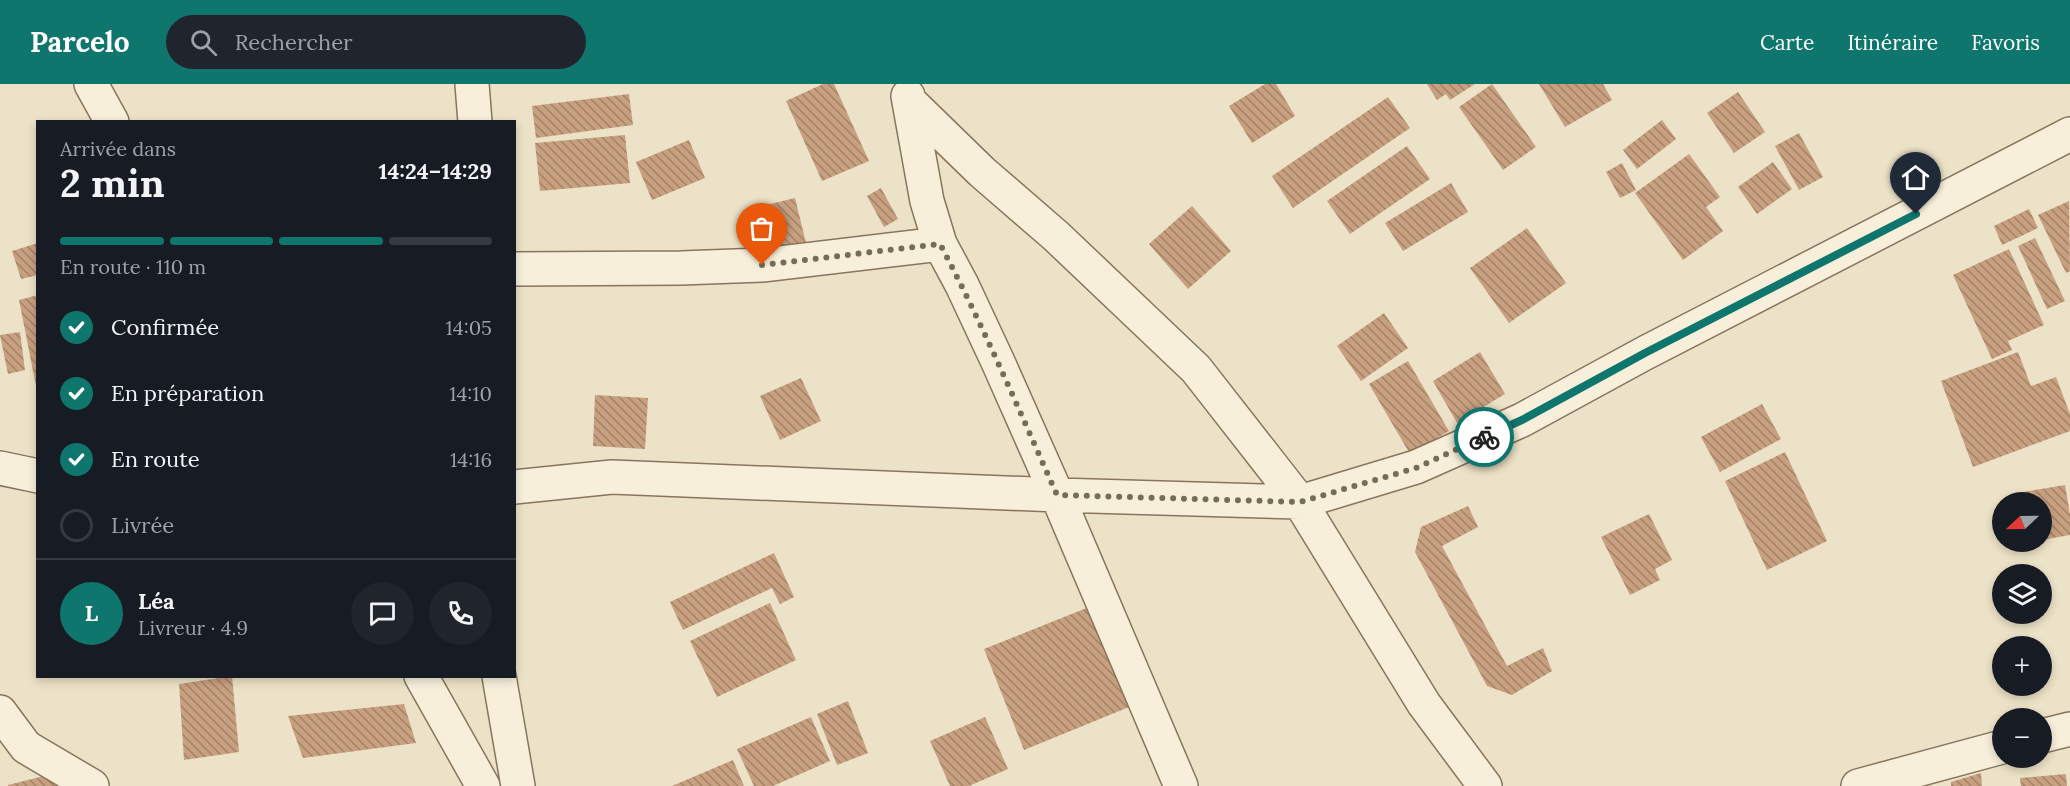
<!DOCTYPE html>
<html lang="fr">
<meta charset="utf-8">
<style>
body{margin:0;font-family:Lora,serif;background:#20242c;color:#f1f3f6;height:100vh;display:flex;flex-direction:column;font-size:22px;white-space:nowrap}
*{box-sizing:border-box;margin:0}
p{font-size:20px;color:#9ea1a6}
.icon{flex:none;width:33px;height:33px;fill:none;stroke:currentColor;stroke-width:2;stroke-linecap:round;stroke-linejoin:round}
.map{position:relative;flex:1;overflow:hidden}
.panel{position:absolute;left:36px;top:36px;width:480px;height:558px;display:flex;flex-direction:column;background:#171b24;border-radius:0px;box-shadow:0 3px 9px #0003}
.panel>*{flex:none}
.needle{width:39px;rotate:248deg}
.tools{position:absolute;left:1992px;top:408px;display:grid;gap:12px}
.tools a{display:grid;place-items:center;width:60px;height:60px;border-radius:50%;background:#171b24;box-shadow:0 3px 9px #0003;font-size:30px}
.pin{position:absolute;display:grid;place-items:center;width:51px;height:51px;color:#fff;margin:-62px -26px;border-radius:50% 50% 50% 0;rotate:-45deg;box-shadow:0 0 6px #0007}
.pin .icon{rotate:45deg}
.courier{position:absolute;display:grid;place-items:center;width:60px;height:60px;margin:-30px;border:4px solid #0f766e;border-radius:50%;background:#fff;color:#222;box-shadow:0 2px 8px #0007}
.overview em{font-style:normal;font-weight:700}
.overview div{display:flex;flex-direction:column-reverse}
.overview{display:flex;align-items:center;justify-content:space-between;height:102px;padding:0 24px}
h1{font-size:39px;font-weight:700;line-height:45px}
.bar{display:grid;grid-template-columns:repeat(4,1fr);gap:9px 6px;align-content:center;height:72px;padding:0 24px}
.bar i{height:8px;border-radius:4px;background:#363941}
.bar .on{background:#0f766e}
.bar p{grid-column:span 4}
.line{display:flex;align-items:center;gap:15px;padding:0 24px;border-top:2px solid #363941}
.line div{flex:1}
.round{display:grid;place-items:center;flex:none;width:63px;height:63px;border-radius:32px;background:#20242c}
ol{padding:0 24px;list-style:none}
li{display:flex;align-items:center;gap:18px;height:66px}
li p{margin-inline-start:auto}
li .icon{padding:6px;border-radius:50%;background:#0f766e;color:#fff;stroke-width:4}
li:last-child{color:#9ea1a6}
li i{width:33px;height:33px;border:3px solid #363941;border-radius:50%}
header{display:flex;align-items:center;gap:36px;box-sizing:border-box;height:84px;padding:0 30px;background:#0f766e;color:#fff}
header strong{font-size:28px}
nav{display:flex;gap:33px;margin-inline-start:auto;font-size:21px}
.search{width:420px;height:54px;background:#20242c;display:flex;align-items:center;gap:15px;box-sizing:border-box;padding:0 21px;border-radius:33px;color:#9ea1a6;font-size:22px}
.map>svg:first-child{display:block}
.building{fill:url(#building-back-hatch)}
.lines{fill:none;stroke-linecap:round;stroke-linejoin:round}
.minor-casing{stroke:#87755e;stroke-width:36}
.minor{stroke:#f7efda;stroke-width:33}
.done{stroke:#776c5a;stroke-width:6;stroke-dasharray:0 10.8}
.route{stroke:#0f766e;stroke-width:8}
</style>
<header>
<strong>Parcelo</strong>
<div class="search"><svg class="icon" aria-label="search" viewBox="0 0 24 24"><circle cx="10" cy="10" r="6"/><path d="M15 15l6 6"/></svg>Rechercher</div>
<nav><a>Carte</a><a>Itinéraire</a><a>Favoris</a></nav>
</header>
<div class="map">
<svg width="2070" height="702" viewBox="0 0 2070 702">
<defs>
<pattern id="building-back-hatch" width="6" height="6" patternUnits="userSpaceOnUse" patternTransform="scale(1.5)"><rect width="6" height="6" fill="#c8a080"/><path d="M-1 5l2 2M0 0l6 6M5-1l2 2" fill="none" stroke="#a38368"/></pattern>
</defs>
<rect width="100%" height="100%" fill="#ece2c7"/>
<path class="building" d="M 823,0 L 834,0 L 869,77 L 822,97 L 786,17 Z
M 1265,0 L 1276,0 L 1295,32 L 1252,59 L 1229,22 Z
M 1427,0 L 1475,0 L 1450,16 L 1446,10 L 1437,16 Z
M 1492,0 L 1536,63 L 1503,86 L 1459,23 Z
M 1539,0 L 1603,0 L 1612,16 L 1565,43 Z
M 1738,8 L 1765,48 L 1734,69 L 1707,29 Z
M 629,10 L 633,41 L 536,54 L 532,22 Z
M 1388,13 L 1410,44 L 1293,124 L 1272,92 Z
M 1662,36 L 1676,55 L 1637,85 L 1623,66 Z
M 1799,49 L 1823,93 L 1799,106 L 1775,62 Z
M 625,51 L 630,99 L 540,107 L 535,59 Z
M 689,56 L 705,94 L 652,116 L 636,78 Z
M 1407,62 L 1430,95 L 1350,150 L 1327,117 Z
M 1689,70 L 1720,113 L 1706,123 L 1723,147 L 1683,176 L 1635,109 Z
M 1773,78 L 1792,105 L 1757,130 L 1738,103 Z
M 1622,79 L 1636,106 L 1620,114 L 1606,88 Z
M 1451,99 L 1468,128 L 1403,167 L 1385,139 Z
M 881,104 L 898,135 L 884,143 L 867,112 Z
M 795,114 L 807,163 L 779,169 L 777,161 L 759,165 L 750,125 Z
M 2069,117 L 2070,187 L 2066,189 L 2038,131 Z
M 1192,122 L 1231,167 L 1188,205 L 1149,160 Z
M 2029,125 L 2038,144 L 2002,161 L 1994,142 Z
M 1527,144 L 1566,199 L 1509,239 L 1470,184 Z
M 2035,154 L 2065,217 L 2047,225 L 2018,162 Z
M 38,159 L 38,191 L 21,195 L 12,167 Z
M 2009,165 L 2044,241 L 2008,257 L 2012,266 L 1992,275 L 1953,191 Z
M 38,211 L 38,301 L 36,302 L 19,216 Z
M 1384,229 L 1408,264 L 1361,297 L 1337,262 Z
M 20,248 L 25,286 L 8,290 L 0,251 Z
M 1480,268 L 1505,310 L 1457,339 L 1433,297 Z
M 2018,268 L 2031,302 L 2056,293 L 2070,330 L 2070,347 L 1973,383 L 1941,297 Z
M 1408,277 L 1449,347 L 1410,370 L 1369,300 Z
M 801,294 L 821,337 L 780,356 L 760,312 Z
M 595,311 L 648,314 L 645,365 L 593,362 Z
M 1762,320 L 1781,355 L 1720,388 L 1701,353 Z
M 1785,368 L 1827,457 L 1767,486 L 1725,397 Z
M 2065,401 L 2070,430 L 2070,451 L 2042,456 L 2042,418 L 2012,418 L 2011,410 Z
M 1468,422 L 1478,443 L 1442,462 L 1507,582 L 1543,564 L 1552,587 L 1512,611 L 1487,602 L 1415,468 L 1421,443 Z
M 1649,430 L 1672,476 L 1655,485 L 1660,496 L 1630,511 L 1601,453 Z
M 774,469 L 794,513 L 780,520 L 772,504 L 683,546 L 670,518 Z
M 770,519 L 796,576 L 717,613 L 690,557 Z
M 1094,521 L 1134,621 L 1024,666 L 984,565 Z
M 232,592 L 239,668 L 184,676 L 179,600 Z
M 848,617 L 868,669 L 837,681 L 817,630 Z
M 404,620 L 416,659 L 303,674 L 288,632 Z
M 811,633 L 830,677 L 773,702 L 754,702 L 737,665 Z
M 985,633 L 1008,685 L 969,702 L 950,702 L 930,657 Z
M 733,676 L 744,702 L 672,702 Z
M 60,688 L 62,702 L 8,702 L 8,701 Z
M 1981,689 L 1982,702 L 1951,702 L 1951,698 Z
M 2066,690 L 2067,702 L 2021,702 L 2020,694 Z"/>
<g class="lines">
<g class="minor-casing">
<path id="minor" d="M 91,0 L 112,38
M 472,0 L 475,38
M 908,12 L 927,117 L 940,160 L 962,201 L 998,278 L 1057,411 L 1181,702
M 909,17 L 982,88 L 1056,152 L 1196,285 L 1300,418 L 1424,620 L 1485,702
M 514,185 L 681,184 L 762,181 L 940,160
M 0,384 L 38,392
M 514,403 L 612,393 L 1057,411 L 1300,418 L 1416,383 L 1522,336 L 1645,269 L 2070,50
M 421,592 L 483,702
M 499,592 L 518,702
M 0,628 L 26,663 L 92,702
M 2042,652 L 2070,645
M 1858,702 L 2002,663"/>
</g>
<use href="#minor" class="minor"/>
</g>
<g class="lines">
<path class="done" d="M 762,181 L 940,160 C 983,241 1019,326 1057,411 L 1300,418 L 1416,384 L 1484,353"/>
<path class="route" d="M 1484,353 L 1522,336 L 1645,269 L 1916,130"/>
</g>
</svg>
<div class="tools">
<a><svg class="needle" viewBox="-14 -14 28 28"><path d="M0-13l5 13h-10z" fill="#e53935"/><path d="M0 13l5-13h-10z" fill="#9ea1a6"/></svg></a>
<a><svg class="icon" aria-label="layers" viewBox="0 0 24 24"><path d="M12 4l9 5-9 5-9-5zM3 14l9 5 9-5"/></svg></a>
<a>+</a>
<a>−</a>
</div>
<div class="pin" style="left:762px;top:181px;background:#ea580c"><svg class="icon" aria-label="bag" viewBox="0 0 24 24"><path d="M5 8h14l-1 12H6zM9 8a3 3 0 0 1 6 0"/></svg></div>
<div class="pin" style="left:1916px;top:130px;background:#1f2937"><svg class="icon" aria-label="home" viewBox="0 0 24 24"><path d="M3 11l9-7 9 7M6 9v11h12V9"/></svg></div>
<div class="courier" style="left:1484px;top:353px"><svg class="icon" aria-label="bike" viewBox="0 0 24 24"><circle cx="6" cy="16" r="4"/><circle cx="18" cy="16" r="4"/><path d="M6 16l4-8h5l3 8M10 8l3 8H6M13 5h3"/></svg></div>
<section class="panel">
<div class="overview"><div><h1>2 min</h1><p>Arrivée dans</p></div><em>14:24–14:29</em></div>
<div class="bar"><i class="on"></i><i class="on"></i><i class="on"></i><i></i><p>En route · 110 m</p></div>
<ol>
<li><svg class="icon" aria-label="check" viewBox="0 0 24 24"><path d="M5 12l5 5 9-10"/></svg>Confirmée<p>14:05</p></li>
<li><svg class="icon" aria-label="check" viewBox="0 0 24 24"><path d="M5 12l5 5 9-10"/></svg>En préparation<p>14:10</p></li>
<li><svg class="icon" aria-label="check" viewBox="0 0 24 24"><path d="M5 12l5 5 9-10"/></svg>En route<p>14:16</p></li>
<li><i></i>Livrée</li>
</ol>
<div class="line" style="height:108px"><b class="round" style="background:#0f766e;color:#fff">L</b><div><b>Léa</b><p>Livreur · 4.9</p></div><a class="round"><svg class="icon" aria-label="chat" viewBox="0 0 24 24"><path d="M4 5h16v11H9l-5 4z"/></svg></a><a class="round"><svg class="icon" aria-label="phone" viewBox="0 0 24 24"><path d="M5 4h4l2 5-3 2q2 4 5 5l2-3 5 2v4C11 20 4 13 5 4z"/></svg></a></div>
</section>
</div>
